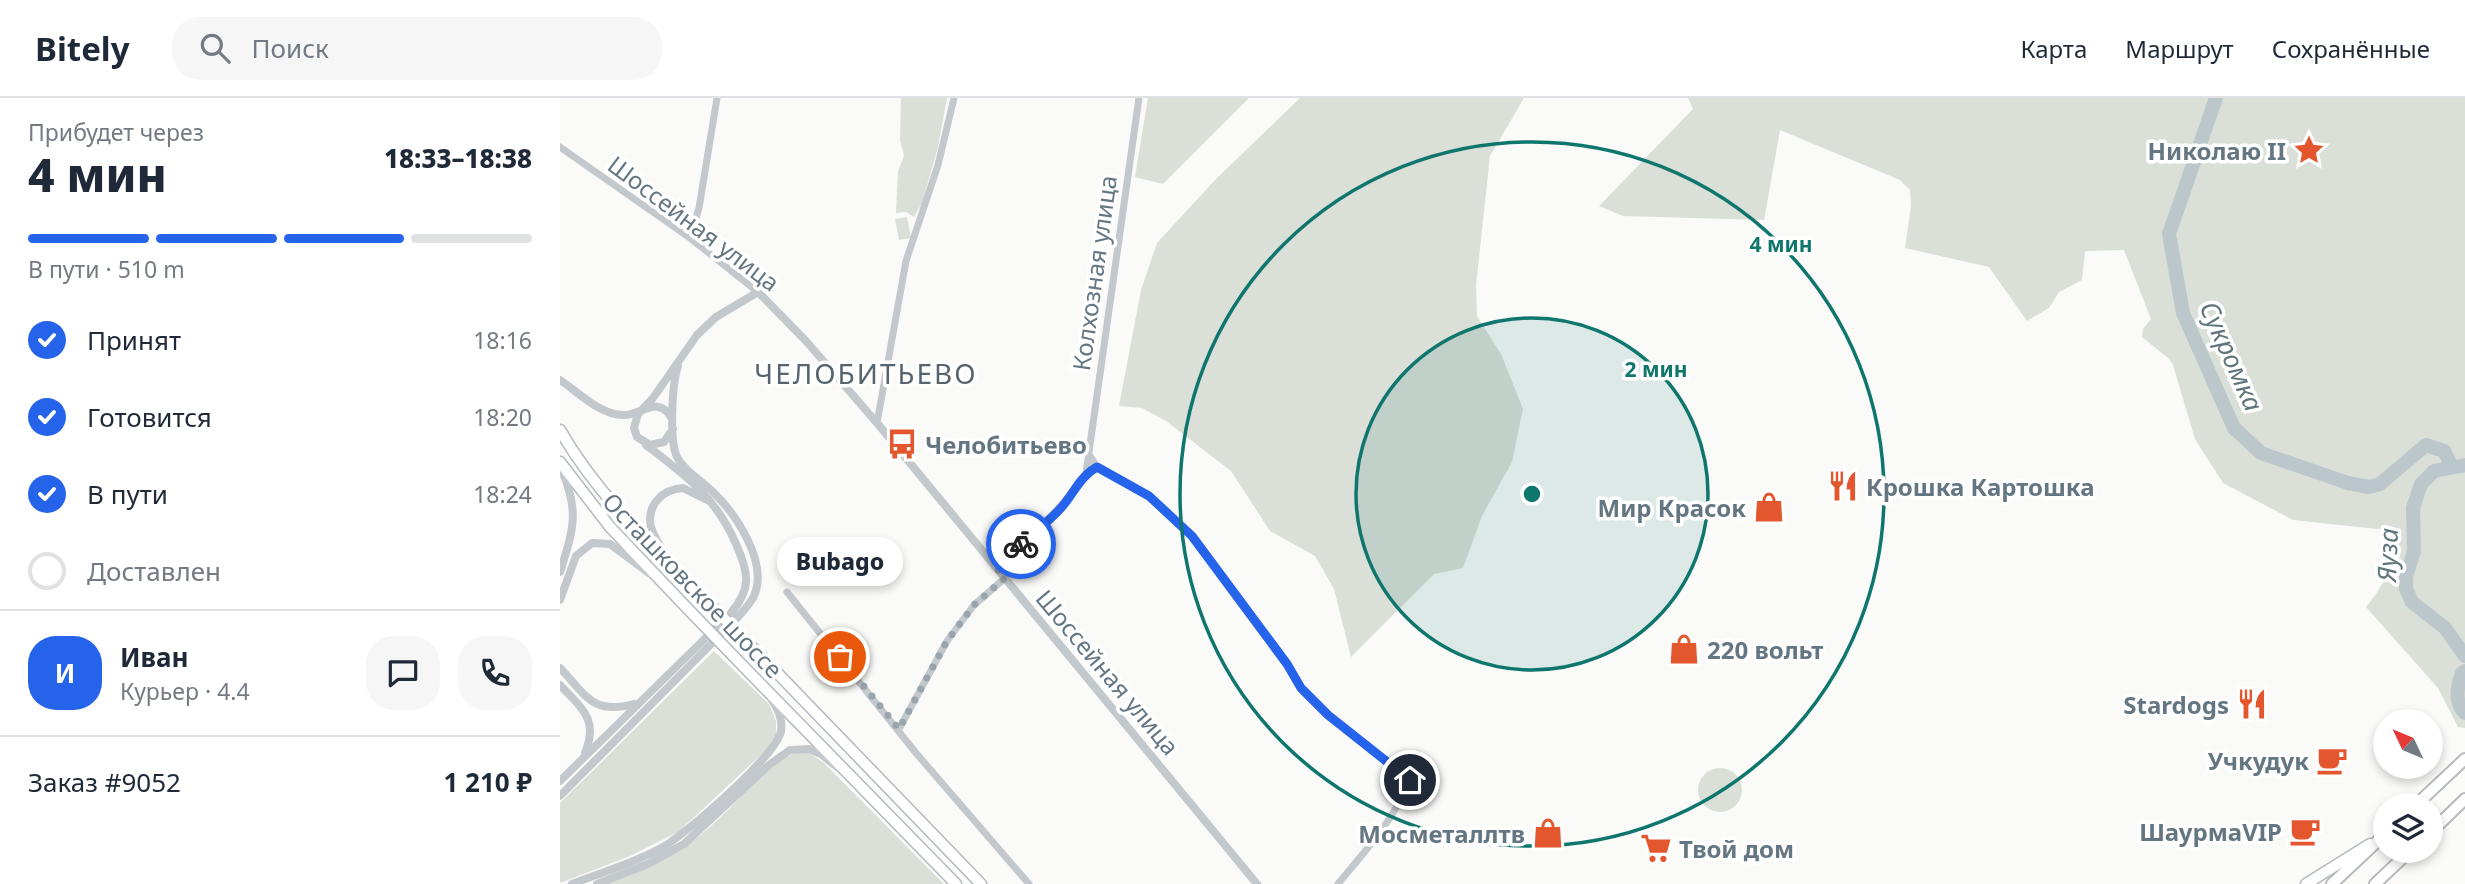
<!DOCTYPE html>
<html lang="ru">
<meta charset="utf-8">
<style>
body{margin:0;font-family:"Noto Sans",sans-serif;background:#f6f6f7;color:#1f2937;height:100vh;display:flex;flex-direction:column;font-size:26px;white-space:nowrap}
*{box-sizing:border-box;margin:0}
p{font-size:23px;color:#747a83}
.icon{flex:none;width:38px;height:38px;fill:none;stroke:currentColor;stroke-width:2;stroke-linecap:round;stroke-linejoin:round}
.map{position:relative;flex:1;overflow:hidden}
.drawer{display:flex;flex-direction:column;background:#fff;width:560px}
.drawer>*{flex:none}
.needle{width:46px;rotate:314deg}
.buttons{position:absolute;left:1813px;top:611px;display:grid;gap:14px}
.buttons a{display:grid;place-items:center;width:70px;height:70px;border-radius:50%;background:#fff;box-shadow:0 4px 10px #0003;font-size:35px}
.pin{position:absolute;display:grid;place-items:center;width:60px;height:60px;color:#fff;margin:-30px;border:4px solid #fff;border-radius:50%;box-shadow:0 2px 7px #0007}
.courier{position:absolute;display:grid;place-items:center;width:70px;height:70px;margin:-35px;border:5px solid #2563eb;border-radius:50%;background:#fff;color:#222;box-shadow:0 2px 9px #0007}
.bubble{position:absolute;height:49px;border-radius:24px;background:#fff;box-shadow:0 4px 10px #0003;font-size:23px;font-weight:800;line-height:49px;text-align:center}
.overview em{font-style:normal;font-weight:800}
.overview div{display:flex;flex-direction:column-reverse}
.overview{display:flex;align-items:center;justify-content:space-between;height:119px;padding:0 28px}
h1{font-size:46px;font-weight:800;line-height:52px}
.bar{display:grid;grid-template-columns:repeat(4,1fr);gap:10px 7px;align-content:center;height:84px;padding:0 28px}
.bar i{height:9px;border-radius:5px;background:#e0e1e3}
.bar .on{background:#2563eb}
.bar p{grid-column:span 4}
.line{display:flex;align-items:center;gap:18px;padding:0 28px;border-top:2px solid #e0e1e3}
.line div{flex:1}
.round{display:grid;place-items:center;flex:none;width:74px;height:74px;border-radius:28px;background:#f6f6f7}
ol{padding:0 28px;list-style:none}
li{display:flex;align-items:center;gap:21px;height:77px}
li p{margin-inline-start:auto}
li .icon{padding:7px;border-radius:50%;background:#2563eb;color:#fff;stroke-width:4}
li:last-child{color:#747a83}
li i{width:38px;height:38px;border:4px solid #e0e1e3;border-radius:50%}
header{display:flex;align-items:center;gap:42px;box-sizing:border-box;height:98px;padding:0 35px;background:#fff;border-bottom:2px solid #e0e1e3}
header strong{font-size:33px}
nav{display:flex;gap:38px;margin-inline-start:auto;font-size:24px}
.search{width:490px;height:63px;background:#f6f6f7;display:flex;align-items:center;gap:18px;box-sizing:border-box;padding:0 24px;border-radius:28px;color:#747a83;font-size:26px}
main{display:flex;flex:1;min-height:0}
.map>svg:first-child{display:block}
.green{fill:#dadfd7}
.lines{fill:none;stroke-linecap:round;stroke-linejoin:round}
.river{stroke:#bbc7cb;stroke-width:14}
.secondary-casing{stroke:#b3babf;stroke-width:13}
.trunk-casing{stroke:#b4b9bd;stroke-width:14}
.minor{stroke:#c3c8cc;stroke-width:7}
.tertiary{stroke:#c3c8cc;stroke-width:8}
.secondary{stroke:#fff;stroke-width:10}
.trunk{stroke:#fff;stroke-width:10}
.secondary-bridge-casing{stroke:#b3babf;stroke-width:13;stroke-linecap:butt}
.secondary-bridge{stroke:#fff;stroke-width:10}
.done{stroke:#99a4ac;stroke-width:7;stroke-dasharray:0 12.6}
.route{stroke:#2563eb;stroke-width:9}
.ring{fill:none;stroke:#0f766e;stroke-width:3.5}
.labels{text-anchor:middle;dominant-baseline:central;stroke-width:7;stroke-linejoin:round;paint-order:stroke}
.poi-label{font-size:24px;font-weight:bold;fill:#657683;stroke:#fff;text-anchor:end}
.street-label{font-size:24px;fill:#657683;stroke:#fff}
.water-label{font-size:26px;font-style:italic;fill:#60757c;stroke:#fff}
.quarter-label{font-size:28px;letter-spacing:2px;fill:#57646e;stroke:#fff}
.centre{fill:#0f766e;stroke:#fff;stroke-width:3.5}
.ring-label{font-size:21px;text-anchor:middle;font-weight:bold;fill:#0f766e;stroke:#fff;stroke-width:7;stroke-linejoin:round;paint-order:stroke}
</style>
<header>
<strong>Bitely</strong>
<div class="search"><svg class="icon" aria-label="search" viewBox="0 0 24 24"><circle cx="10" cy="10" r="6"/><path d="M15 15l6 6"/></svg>Поиск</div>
<nav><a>Карта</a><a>Маршрут</a><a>Сохранённые</a></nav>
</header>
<main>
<section class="drawer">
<div class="overview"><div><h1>4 мин</h1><p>Прибудет через</p></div><em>18:33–18:38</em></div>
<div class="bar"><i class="on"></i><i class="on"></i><i class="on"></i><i></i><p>В пути · 510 m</p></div>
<ol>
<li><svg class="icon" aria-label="check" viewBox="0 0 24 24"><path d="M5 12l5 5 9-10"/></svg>Принят<p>18:16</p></li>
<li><svg class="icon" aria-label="check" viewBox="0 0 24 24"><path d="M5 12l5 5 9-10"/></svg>Готовится<p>18:20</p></li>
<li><svg class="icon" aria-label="check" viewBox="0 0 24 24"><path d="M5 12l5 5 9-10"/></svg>В пути<p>18:24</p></li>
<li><i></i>Доставлен</li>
</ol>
<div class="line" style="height:126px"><b class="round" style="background:#2563eb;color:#fff">И</b><div><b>Иван</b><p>Курьер · 4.4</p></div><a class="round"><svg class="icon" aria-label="chat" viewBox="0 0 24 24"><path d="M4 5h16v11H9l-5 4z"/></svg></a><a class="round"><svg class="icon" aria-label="phone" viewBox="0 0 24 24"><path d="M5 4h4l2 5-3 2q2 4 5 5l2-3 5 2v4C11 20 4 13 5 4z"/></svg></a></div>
<div class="line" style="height:91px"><div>Заказ #9052</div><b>1 210 ₽</b></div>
</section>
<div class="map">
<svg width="1905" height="786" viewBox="0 0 1905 786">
<rect width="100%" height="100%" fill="#fafaf8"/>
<path class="green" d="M 341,0 L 387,0 L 378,49 L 362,105 L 354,119 L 346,114 L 336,115 L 338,73 L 344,58 L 340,42 Z
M 588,0 L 689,0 L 603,86 L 575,79 Z
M 740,0 L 964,0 L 930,58 L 916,187 L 917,218 L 941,256 L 963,311 L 952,364 L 922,418 L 903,470 L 874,476 L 791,559 L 774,491 L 755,458 L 710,433 L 671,373 L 606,323 L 582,310 L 559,308 L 581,192 L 597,145 L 656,81 Z
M 1128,0 L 1905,0 L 1905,630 L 1898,629 L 1878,590 L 1806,509 C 1826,484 1838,464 1827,432 L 1733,422 L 1663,385 L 1635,341 L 1613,267 L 1608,260 L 1582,239 L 1583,231 L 1591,221 L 1564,152 L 1525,153 L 1522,182 L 1499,194 L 1489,210 L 1467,223 L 1429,169 L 1345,150 L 1351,108 L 1350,92 L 1340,82 L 1220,32 L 1204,122 L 1063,118 L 1039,108 L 1133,11 Z
M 347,119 L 351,140 L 339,142 L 335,121 Z
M 154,553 L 209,606 L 216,623 L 216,637 L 203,655 L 118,734 L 70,758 L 0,785 L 0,705 Z
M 236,654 L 249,655 L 263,664 L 384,786 L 46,786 C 79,774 110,761 138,739 C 172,713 197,674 236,654 Z
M1138 692a22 22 0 1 1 44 0a22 22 0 1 1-44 0Z"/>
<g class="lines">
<path class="river" d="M 1656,0 L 1609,136 L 1623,215 L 1674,330 L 1701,355 L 1788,385 L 1809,389 L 1820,386 L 1866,347 L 1884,353 L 1892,369
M 1905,367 L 1874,373 L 1861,386 L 1853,410 L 1854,453 L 1846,479 L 1846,491 L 1852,504 L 1885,530 L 1905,558
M 1905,573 L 1902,575 C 1897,589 1894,604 1905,615"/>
<g class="secondary-casing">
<path id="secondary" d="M 0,332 C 36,395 89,445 140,496
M 0,364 L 50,429 L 126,509
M 197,554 L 421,786
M 183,568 L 396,786
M 1746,786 L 1810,746"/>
</g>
<g class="trunk-casing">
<path id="trunk" d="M 1856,707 L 1905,661
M 1871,734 L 1905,701
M 1772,786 L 1825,736
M 1815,786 L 1851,752"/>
</g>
<path class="minor" d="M 0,49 L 130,140 L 198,194
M 130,140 L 139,110 L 157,0
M 317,325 L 346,163 L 378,67 L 394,0
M 528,355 L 537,369 L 589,398 L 632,438 L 728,566 L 741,590 L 768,617 L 850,682 C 834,722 805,753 778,786
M 435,469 C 468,440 502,413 526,375 L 579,0
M 227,494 L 356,655 L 469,786
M 339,631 L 387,543 L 414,507 L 445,480"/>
<path class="tertiary" d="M 0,282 C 18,294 40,317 63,317 C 82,318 98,295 112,321
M 113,331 L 104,344 L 90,347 L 77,339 L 74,330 L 78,316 L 93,300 L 137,237 L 156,219 L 198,194 L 246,243 L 317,325 L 697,786
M 0,368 C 20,412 14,430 0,474
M 107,459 C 101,450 94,439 91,429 C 86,407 103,391 123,390 L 147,402
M 0,502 L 16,458 L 32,445 L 50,446 L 89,475
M 0,570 C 27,598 32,617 74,606
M 0,587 C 22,611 39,621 25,655
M 0,683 L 170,516 C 192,491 189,475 176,446 C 156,399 125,377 86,347
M 0,698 L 178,519 C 184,512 190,506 194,498 C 209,464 175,415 152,393 C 141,382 124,373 117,359 C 109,342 112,286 118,268
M 12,786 C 42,774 75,765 103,749 C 126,736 217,657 221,633 C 223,622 218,611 212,602
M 37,786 L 88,766 L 124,746 L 209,667 L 230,652 L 249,651 L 261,656 L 277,669"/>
<use href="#secondary" class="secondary"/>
<use href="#trunk" class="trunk"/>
<g class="secondary-bridge-casing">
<path id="secondary-bridge" d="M 140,496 L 197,554
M 126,509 L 183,568"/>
</g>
<use href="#secondary-bridge" class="secondary-bridge"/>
</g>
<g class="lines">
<path class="done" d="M 280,559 L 339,631 L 387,543 L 414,507 L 445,480 L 435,469 L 461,446"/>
<path class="route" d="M 461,446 C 474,435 488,424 500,411 C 513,397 520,378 537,369 L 589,398 L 632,438 L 727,566 L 741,590 L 768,617 L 850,682"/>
</g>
<circle cx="972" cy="396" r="176" fill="#0f766e" fill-opacity=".12"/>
<g class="ring">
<circle cx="972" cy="396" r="176"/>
<circle cx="972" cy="396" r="352"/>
</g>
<defs>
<g id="sight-bare" transform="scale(2.415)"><path d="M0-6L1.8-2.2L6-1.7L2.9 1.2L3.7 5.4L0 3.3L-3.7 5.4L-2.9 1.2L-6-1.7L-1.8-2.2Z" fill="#e4572e" stroke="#fff" stroke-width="2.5" paint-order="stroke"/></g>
<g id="bus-bare" transform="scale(2.415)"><path d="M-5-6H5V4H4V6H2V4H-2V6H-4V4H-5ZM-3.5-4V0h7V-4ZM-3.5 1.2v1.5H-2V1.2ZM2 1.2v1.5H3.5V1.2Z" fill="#e4572e" stroke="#fff" stroke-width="2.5" paint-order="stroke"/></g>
<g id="restaurant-bare" transform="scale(2.415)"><path d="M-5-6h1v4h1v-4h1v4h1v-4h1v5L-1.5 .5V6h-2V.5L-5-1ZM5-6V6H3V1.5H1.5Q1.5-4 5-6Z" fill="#e4572e" stroke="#fff" stroke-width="2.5" paint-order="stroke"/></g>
<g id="shop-bare" transform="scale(2.415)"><path d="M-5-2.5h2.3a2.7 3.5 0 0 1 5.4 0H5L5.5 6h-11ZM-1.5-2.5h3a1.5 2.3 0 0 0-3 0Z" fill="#e4572e" stroke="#fff" stroke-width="2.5" paint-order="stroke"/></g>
<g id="cafe-bare" transform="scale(2.415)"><path d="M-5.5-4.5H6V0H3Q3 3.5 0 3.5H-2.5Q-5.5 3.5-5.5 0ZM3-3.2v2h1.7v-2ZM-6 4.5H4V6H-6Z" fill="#e4572e" stroke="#fff" stroke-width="2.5" paint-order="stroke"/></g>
<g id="supermarket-bare" transform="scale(2.415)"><path d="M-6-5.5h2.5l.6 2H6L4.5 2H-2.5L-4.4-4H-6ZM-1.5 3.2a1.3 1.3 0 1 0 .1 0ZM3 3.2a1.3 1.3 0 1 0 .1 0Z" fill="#e4572e" stroke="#fff" stroke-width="2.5" paint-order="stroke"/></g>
</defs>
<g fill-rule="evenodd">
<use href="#sight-bare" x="1749" y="52"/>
<use href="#bus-bare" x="342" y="346"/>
<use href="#restaurant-bare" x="1283" y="388"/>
<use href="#shop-bare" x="1209" y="409"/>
<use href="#shop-bare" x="1124" y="551"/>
<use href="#restaurant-bare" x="1692" y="606"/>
<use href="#cafe-bare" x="1772" y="662"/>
<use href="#cafe-bare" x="1745" y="733"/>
<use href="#shop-bare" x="988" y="735"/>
<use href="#supermarket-bare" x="1096" y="750"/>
</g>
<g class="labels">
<g class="poi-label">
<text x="1726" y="52">Николаю II</text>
<text x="365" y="346" text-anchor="start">Челобитьево</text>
<text x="1306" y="388" text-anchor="start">Крошка Картошка</text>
<text x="1186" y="409">Мир Красок</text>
<text x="1147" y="551" text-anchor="start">220 вольт</text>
<text x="1669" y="606">Stardogs</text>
<text x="1749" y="662">Учкудук</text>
<text x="1722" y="733">ШаурмаVIP</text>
<text x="965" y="735">Мосметаллтв</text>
<text x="1119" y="750" text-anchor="start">Твой дом</text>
</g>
<g class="street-label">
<text transform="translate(134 125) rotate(37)">Шоссейная улица</text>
<text transform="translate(534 175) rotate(-82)">Колхозная улица</text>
<text transform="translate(133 487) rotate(46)">Осташковское шоссе</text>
<text transform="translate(548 574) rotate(50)">Шоссейная улица</text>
</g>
<g class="water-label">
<text transform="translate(1672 258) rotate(66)">Сукромка</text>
<text transform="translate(1827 457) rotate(-88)">Яуза</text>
</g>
<g class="quarter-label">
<text x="306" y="275">ЧЕЛОБИТЬЕВО</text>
</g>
</g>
<circle cx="972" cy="396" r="10" class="centre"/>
<g class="ring-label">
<text x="1221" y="154">4 мин</text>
<text x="1096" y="279">2 мин</text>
</g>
</svg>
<div class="buttons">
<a><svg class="needle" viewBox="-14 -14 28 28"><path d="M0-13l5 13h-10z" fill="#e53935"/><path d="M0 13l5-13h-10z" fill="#747a83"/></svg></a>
<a><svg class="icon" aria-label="layers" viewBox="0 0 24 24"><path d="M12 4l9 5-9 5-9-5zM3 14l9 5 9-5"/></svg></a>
</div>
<div class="pin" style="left:280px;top:559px;background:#ea580c"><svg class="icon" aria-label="bag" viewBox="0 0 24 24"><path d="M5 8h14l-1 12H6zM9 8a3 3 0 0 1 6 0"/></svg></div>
<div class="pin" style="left:850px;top:682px;background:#1f2937"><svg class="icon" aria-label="home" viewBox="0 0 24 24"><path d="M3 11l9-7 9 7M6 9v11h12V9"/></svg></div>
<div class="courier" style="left:461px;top:446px"><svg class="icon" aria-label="bike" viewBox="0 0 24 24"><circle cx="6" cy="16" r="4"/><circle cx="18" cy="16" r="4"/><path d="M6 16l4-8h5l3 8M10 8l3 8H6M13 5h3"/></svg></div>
<div class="bubble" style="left:217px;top:439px;width:126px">Bubago</div>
</div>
</main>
